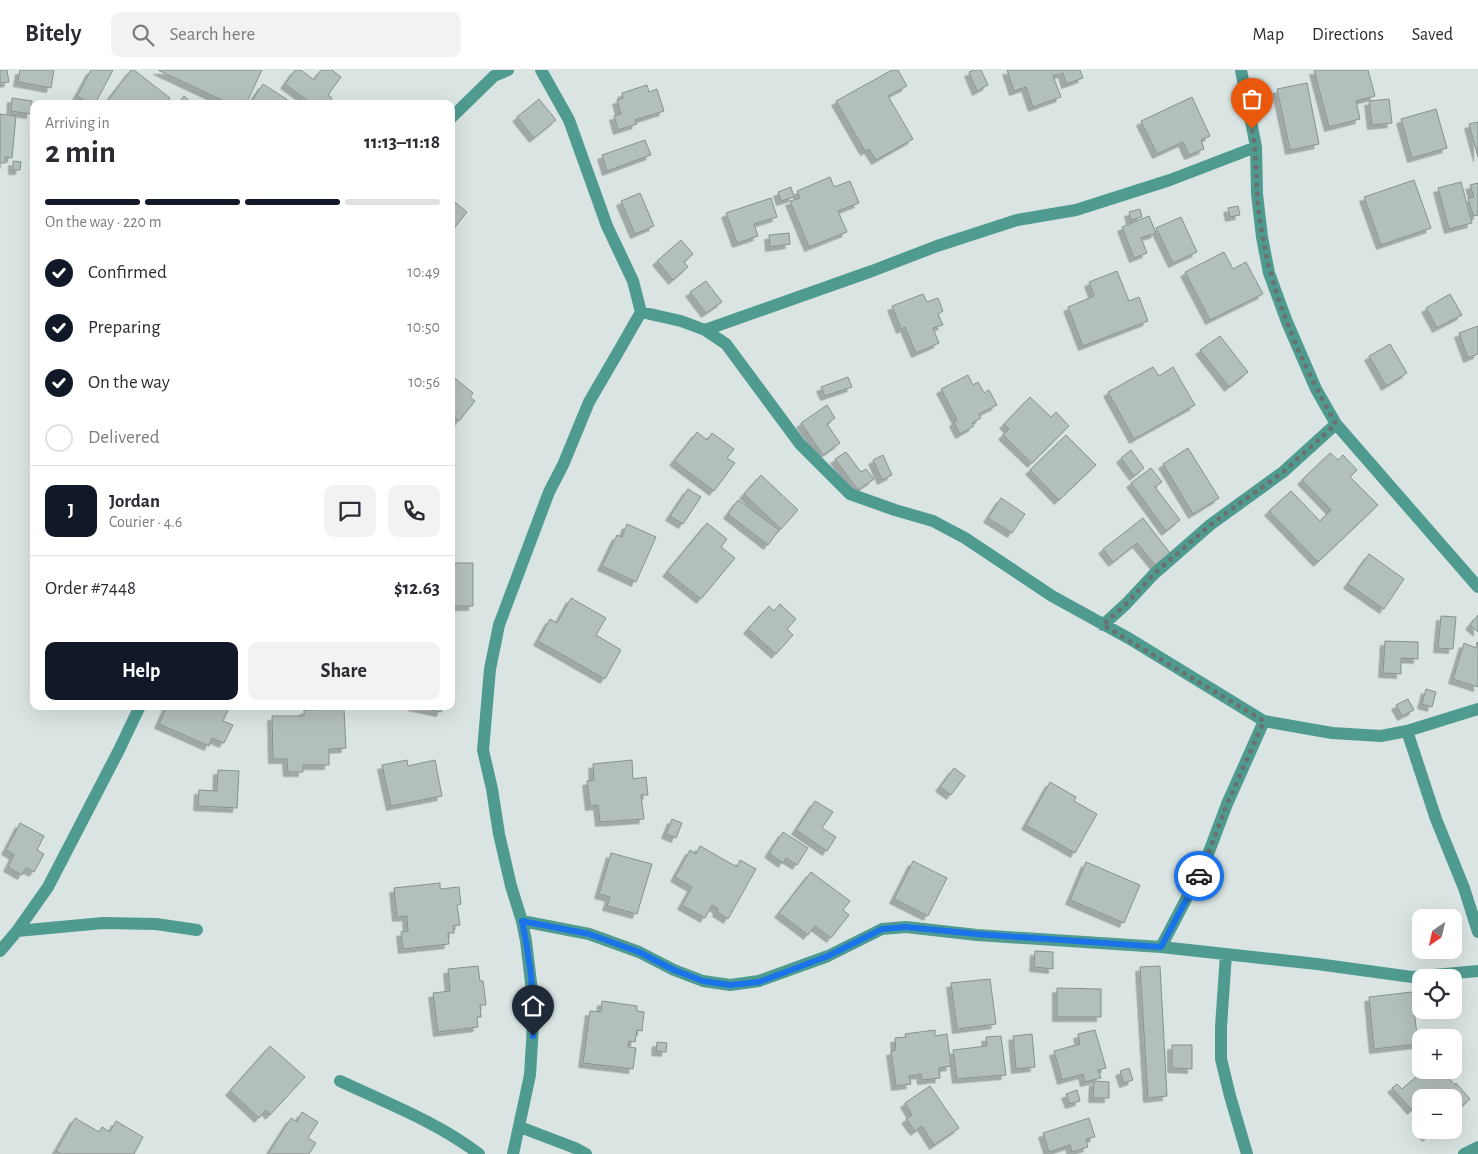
<!DOCTYPE html>
<meta charset="utf-8">
<style>
body{margin:0;font-family:"Alegreya Sans",sans-serif;background:#f2f2f3;color:#2b2b33;height:100vh;display:flex;flex-direction:column;font-size:19px;white-space:nowrap}
*{box-sizing:border-box;margin:0}
p{font-size:16px;color:#7c7c81}
.icon{flex:none;width:28px;height:28px;fill:none;stroke:currentColor;stroke-width:2;stroke-linecap:round;stroke-linejoin:round}
.map{position:relative;flex:1;overflow:hidden}
.panel{position:absolute;left:30px;top:30px;width:425px;height:610px;display:flex;flex-direction:column;background:#fff;border-radius:10px;box-shadow:0 5px 20px #0002}
.panel>*{flex:none}
.needle{width:32px;rotate:214deg}
.tools{position:absolute;left:1412px;top:839px;display:grid;gap:10px}
.tools a{display:grid;place-items:center;width:50px;height:50px;border-radius:10px;background:#fff;box-shadow:0 5px 20px #0002;font-size:25px}
.pin{position:absolute;display:grid;place-items:center;width:42px;height:42px;color:#fff;margin:-51px -21px;border-radius:50% 50% 50% 0;rotate:-45deg;box-shadow:0 0 5px #0007}
.pin .icon{rotate:45deg}
.courier{position:absolute;display:grid;place-items:center;width:50px;height:50px;margin:-25px;border:4px solid #1a73e8;border-radius:50%;background:#fff;color:#222;box-shadow:0 1px 6px #0007}
.headline em{font-style:normal;font-weight:600}
.headline div{display:flex;flex-direction:column-reverse}
.headline{display:flex;align-items:center;justify-content:space-between;height:85px;padding:0 15px}
h1{font-size:32px;font-weight:600;line-height:38px}
.bar{display:grid;grid-template-columns:repeat(4,1fr);gap:8px 5px;align-content:center;height:60px;padding:0 15px}
.bar i{height:6px;border-radius:4px;background:#e1e1e2}
.bar .active{background:#111827}
.bar p{grid-column:span 4}
.line{display:flex;align-items:center;gap:12px;padding:0 15px;border-top:1px solid #e1e1e2}
.line div{flex:1}
.round{display:grid;place-items:center;flex:none;width:52px;height:52px;border-radius:10px;background:#f2f2f3}
ol{padding:0 15px;list-style:none}
li{display:flex;align-items:center;gap:15px;height:55px}
li p{margin-inline-start:auto}
li .icon{padding:5px;border-radius:50%;background:#111827;color:#fff;stroke-width:4}
li:last-child{color:#7c7c81}
li i{width:28px;height:28px;border:2px solid #e1e1e2;border-radius:50%}
.button{display:flex;gap:10px;margin-top:auto;padding:10px 15px}
.button a{flex:1;height:58px;border-radius:10px;background:#111827;color:#fff;font-size:20px;font-weight:600;line-height:58px;text-align:center}
.button a+a{background:#f2f2f3;color:#2b2b33}
header{display:flex;align-items:center;gap:30px;box-sizing:border-box;height:70px;padding:0 25px;background:#fff;border-bottom:1px solid #e1e1e2}
header strong{font-size:24px}
nav{display:flex;gap:28px;margin-inline-start:auto;font-size:18px}
.search{width:350px;height:45px;background:#f2f2f3;display:flex;align-items:center;gap:12px;box-sizing:border-box;padding:0 18px;border-radius:10px;color:#7c7c81;font-size:19px}
.map>svg:first-child{display:block}
.building{fill:#b3bfbd;stroke:#87918f;filter:url(#shadow)}
.lines{fill:none;stroke-linecap:round;stroke-linejoin:round}
.minor{stroke:#4f9b90;stroke-width:12}
.done{stroke:#6a716f;stroke-width:5;stroke-dasharray:0 9}
.route{stroke:#1a73e8;stroke-width:6}
</style>
<header>
<strong>Bitely</strong>
<div class="search"><svg class="icon" aria-label="search" viewBox="0 0 24 24"><circle cx="10" cy="10" r="6"/><path d="M15 15l6 6"/></svg>Search here</div>
<nav><a>Map</a><a>Directions</a><a>Saved</a></nav>
</header>
<div class="map">
<svg width="1478" height="1084" viewBox="0 0 1478 1084">
<defs>
<filter id="shadow"><feDropShadow dx="-4.5" dy="4.5" stdDeviation="0" flood-color="#0004"/></filter>
</defs>
<rect width="100%" height="100%" fill="#dae5e3"/>
<path class="building" d="M 0,0 L 7,0 L 9,12 L 0,13 Z
M 20,0 L 54,0 L 51,18 L 18,12 Z
M 91,0 L 113,0 L 95,34 L 91,34 L 77,26 Z
M 131,0 L 134,0 L 170,28 L 166,34 L 105,34 Z
M 158,0 L 262,0 L 246,34 L 230,34 Z
M 295,0 L 301,0 L 314,10 L 321,0 L 332,0 L 341,7 L 328,25 L 332,28 L 328,34 L 312,34 L 285,14 Z
M 892,0 L 898,0 L 907,16 L 888,26 L 913,69 L 876,90 L 869,79 L 865,81 L 836,31 Z
M 974,0 L 981,0 L 988,15 L 977,21 L 969,2 Z
M 1007,0 L 1080,0 L 1083,8 L 1066,14 L 1063,3 L 1053,6 L 1061,27 L 1033,37 L 1026,17 L 1014,21 Z
M 1314,0 L 1368,0 L 1375,26 L 1356,31 L 1360,49 L 1329,57 Z
M 1307,13 L 1319,74 L 1290,80 L 1277,19 Z
M 263,14 L 294,34 L 250,34 Z
M 647,15 L 649,22 L 657,19 L 664,41 L 635,50 L 637,54 L 618,60 L 614,46 L 621,44 L 617,30 L 623,28 L 622,23 Z
M 184,26 L 193,34 L 178,34 Z
M 1192,27 L 1210,66 L 1201,70 L 1204,79 L 1189,85 L 1183,72 L 1157,84 L 1141,51 Z
M 12,28 L 32,31 L 31,44 L 11,41 Z
M 539,29 L 556,50 L 534,68 L 517,47 Z
M 1389,29 L 1392,53 L 1372,55 L 1369,31 Z
M 1436,39 L 1447,78 L 1412,88 L 1401,49 Z
M 0,44 L 16,46 L 12,88 L 5,87 L 5,93 L 0,93 Z
M 1478,52 L 1478,87 L 1469,54 Z
M 645,70 L 651,85 L 607,101 L 602,85 Z
M 13,91 L 21,92 L 20,100 L 13,100 Z
M 830,107 L 834,117 L 850,111 L 859,133 L 838,141 L 847,162 L 809,177 L 790,131 L 800,128 L 797,121 Z
M 1414,110 L 1431,158 L 1381,175 L 1364,127 Z
M 1461,112 L 1472,153 L 1449,159 L 1438,118 Z
M 1478,113 L 1478,145 L 1473,146 L 1468,128 L 1474,127 L 1470,115 Z
M 791,117 L 794,127 L 781,131 L 778,122 Z
M 640,123 L 654,156 L 635,164 L 621,131 Z
M 771,128 L 777,147 L 754,154 L 758,166 L 737,173 L 726,143 Z
M 451,129 L 467,142 L 455,157 L 451,154 Z
M 1238,136 L 1240,145 L 1230,147 L 1228,138 Z
M 1140,139 L 1142,147 L 1131,150 L 1129,142 Z
M 1149,146 L 1156,163 L 1141,168 L 1147,183 L 1134,188 L 1122,157 Z
M 1181,147 L 1197,182 L 1173,193 L 1156,158 Z
M 789,163 L 790,174 L 770,177 L 769,165 Z
M 681,170 L 693,184 L 684,192 L 688,197 L 673,210 L 657,191 Z
M 1224,182 L 1233,199 L 1246,192 L 1263,224 L 1210,250 L 1185,202 Z
M 1117,201 L 1129,231 L 1139,227 L 1148,251 L 1083,276 L 1068,237 L 1094,226 L 1089,212 Z
M 706,211 L 722,232 L 706,243 L 690,222 Z
M 923,224 L 927,232 L 938,228 L 943,241 L 938,244 L 943,255 L 933,258 L 939,273 L 916,283 L 905,257 L 901,259 L 892,236 Z
M 1450,224 L 1462,245 L 1437,258 L 1426,238 Z
M 1478,256 L 1478,284 L 1468,288 L 1459,263 Z
M 1220,266 L 1248,302 L 1229,317 L 1200,280 Z
M 1390,274 L 1407,303 L 1386,316 L 1369,286 Z
M 1153,297 L 1159,306 L 1173,297 L 1195,335 L 1134,369 L 1108,322 Z
M 451,305 L 473,323 L 470,327 L 475,331 L 459,351 L 451,344 Z
M 968,305 L 973,315 L 978,312 L 984,323 L 989,320 L 997,335 L 979,344 L 981,348 L 972,353 L 974,356 L 960,364 L 954,352 L 957,350 L 941,319 Z
M 848,307 L 852,317 L 825,326 L 821,317 Z
M 1030,327 L 1051,347 L 1056,342 L 1069,356 L 1032,393 L 1003,365 L 1009,359 L 1004,354 Z
M 827,335 L 835,348 L 827,354 L 840,373 L 823,385 L 801,353 Z
M 697,362 L 707,370 L 712,363 L 734,379 L 727,388 L 735,393 L 714,421 L 674,391 Z
M 1066,365 L 1096,395 L 1059,430 L 1030,400 Z
M 1188,378 L 1219,428 L 1193,444 L 1163,394 Z
M 1131,380 L 1144,398 L 1134,406 L 1121,388 Z
M 846,382 L 861,402 L 866,399 L 874,409 L 858,420 L 835,389 Z
M 1330,383 L 1338,390 L 1343,385 L 1357,400 L 1350,407 L 1378,435 L 1318,492 L 1269,441 L 1291,421 L 1320,451 L 1331,440 L 1302,410 Z
M 883,385 L 892,405 L 882,410 L 873,390 Z
M 1151,398 L 1162,412 L 1155,417 L 1180,450 L 1166,461 L 1131,413 Z
M 761,405 L 798,440 L 781,459 L 744,424 Z
M 688,419 L 701,427 L 683,454 L 670,446 Z
M 1001,428 L 1025,444 L 1012,463 L 988,448 Z
M 738,430 L 779,460 L 768,475 L 728,444 Z
M 1143,448 L 1170,483 L 1155,495 L 1137,473 L 1113,492 L 1103,479 Z
M 707,453 L 727,469 L 721,477 L 735,488 L 701,529 L 667,502 Z
M 627,454 L 656,467 L 636,512 L 602,496 L 617,465 L 622,467 Z
M 1369,484 L 1404,509 L 1384,539 L 1348,514 Z
M 451,493 L 473,493 L 473,536 L 451,536 Z
M 571,528 L 606,548 L 596,565 L 621,580 L 605,609 L 538,571 L 550,549 L 557,553 Z
M 780,534 L 796,549 L 787,559 L 793,565 L 776,584 L 748,559 L 769,536 L 774,541 Z
M 1478,545 L 1478,562 L 1470,555 Z
M 1441,546 L 1456,547 L 1453,579 L 1438,578 Z
M 1385,571 L 1418,572 L 1418,589 L 1401,588 L 1401,604 L 1383,603 Z
M 1477,572 L 1478,573 L 1478,617 L 1453,609 L 1464,573 L 1476,578 Z
M 1426,619 L 1436,622 L 1432,637 L 1422,634 Z
M 1408,629 L 1414,640 L 1402,646 L 1396,635 Z
M 167,636 L 230,636 L 223,651 L 233,655 L 224,673 L 212,668 L 209,676 L 159,654 Z
M 412,636 L 443,636 L 441,642 Z
M 344,639 L 346,678 L 329,679 L 329,695 L 303,695 L 303,702 L 288,702 L 287,689 L 273,689 L 272,646 L 304,646 L 304,640 Z
M 407,690 L 408,696 L 435,690 L 442,726 L 391,736 L 382,695 Z
M 632,690 L 633,709 L 646,707 L 648,725 L 641,725 L 644,749 L 600,752 L 598,735 L 590,736 L 587,711 L 594,710 L 593,694 Z
M 954,698 L 965,706 L 951,725 L 940,717 Z
M 218,700 L 239,701 L 237,738 L 198,736 L 199,720 L 217,721 Z
M 1050,712 L 1076,727 L 1074,731 L 1097,744 L 1075,783 L 1026,755 Z
M 815,731 L 833,742 L 822,758 L 836,767 L 827,781 L 796,760 Z
M 672,749 L 682,753 L 676,768 L 666,764 Z
M 20,753 L 44,766 L 37,780 L 44,784 L 34,802 L 26,798 L 22,805 L 8,797 L 14,785 L 6,780 Z
M 783,762 L 808,778 L 797,795 L 786,788 L 783,793 L 769,783 Z
M 700,776 L 737,797 L 740,790 L 756,799 L 728,849 L 717,842 L 718,839 L 712,835 L 705,848 L 682,835 L 692,817 L 675,807 L 690,780 L 696,784 Z
M 611,783 L 652,794 L 637,844 L 607,836 L 610,827 L 599,824 Z
M 913,791 L 947,808 L 928,846 L 894,829 Z
M 1086,792 L 1140,815 L 1124,853 L 1070,830 Z
M 811,802 L 850,831 L 843,840 L 849,845 L 831,868 L 815,856 L 808,865 L 779,843 Z
M 440,813 L 440,819 L 459,817 L 461,834 L 457,835 L 460,855 L 453,856 L 454,863 L 448,863 L 449,874 L 403,879 L 401,862 L 408,861 L 407,846 L 397,847 L 394,818 Z
M 1035,881 L 1053,882 L 1053,899 L 1034,897 Z
M 478,896 L 480,911 L 483,911 L 486,935 L 480,935 L 481,947 L 477,947 L 478,957 L 438,962 L 433,923 L 450,921 L 448,899 Z
M 1160,896 L 1167,1026 L 1148,1028 L 1140,897 Z
M 990,909 L 996,954 L 957,959 L 951,913 Z
M 1057,918 L 1101,919 L 1101,947 L 1057,947 Z
M 1412,922 L 1418,974 L 1374,979 L 1369,927 Z
M 602,931 L 637,936 L 637,941 L 644,942 L 642,961 L 637,960 L 635,972 L 629,971 L 628,977 L 636,978 L 633,999 L 583,993 L 590,941 L 601,942 Z
M 935,960 L 935,966 L 947,964 L 951,996 L 939,998 L 940,1008 L 922,1010 L 921,1004 L 909,1006 L 911,1014 L 896,1016 L 891,981 L 896,980 L 895,968 L 906,967 L 905,964 Z
M 1095,960 L 1106,998 L 1098,1000 L 1101,1008 L 1085,1012 L 1083,1004 L 1062,1010 L 1054,981 L 1080,974 L 1078,964 Z
M 1032,964 L 1035,997 L 1016,999 L 1013,966 Z
M 1001,966 L 1006,1005 L 957,1009 L 953,980 L 987,976 L 986,967 Z
M 657,972 L 667,973 L 666,982 L 656,981 Z
M 1172,975 L 1192,975 L 1192,999 L 1172,998 Z
M 270,976 L 305,1007 L 270,1045 L 266,1040 L 259,1048 L 230,1021 Z
M 1129,998 L 1133,1010 L 1124,1013 L 1120,1001 Z
M 1424,1000 L 1432,1000 L 1440,1009 L 1445,1004 L 1455,1015 L 1456,1013 L 1470,1029 L 1454,1044 L 1454,1028 L 1421,1028 L 1421,1042 L 1416,1036 L 1412,1040 L 1392,1018 L 1397,1014 L 1402,1019 Z
M 1094,1011 L 1109,1012 L 1109,1028 L 1093,1028 Z
M 930,1016 L 959,1058 L 934,1075 L 922,1056 L 915,1061 L 906,1049 L 912,1045 L 905,1033 Z
M 1077,1020 L 1080,1031 L 1070,1034 L 1066,1024 Z
M 302,1042 L 318,1052 L 308,1068 L 316,1073 L 309,1084 L 268,1084 L 291,1048 L 297,1052 Z
M 75,1048 L 99,1062 L 102,1057 L 110,1062 L 116,1051 L 143,1067 L 134,1084 L 61,1084 L 56,1081 Z
M 1089,1048 L 1095,1067 L 1086,1069 L 1088,1077 L 1072,1082 L 1070,1075 L 1049,1082 L 1043,1063 Z
M 1421,1052 L 1421,1060 L 1435,1060 L 1427,1067 L 1417,1056 Z"/>
<g class="lines">
<path class="minor" d="M 1241,0 L 1256,77 L 1257,124 L 1262,167 L 1269,203 L 1287,252 L 1316,319 L 1336,354 L 1478,517
M 451,48 L 494,6 L 508,0
M 641,242 L 681,251 L 705,260 L 726,274 L 800,374 L 850,424 L 895,440 L 933,451 L 965,468 L 1052,526 L 1130,569 L 1264,651 L 1332,663 L 1381,666 L 1407,661 L 1478,639
M 705,260 L 872,201 L 937,176 L 1017,150 L 1076,140 L 1170,110 L 1256,77
M 1103,555 L 1126,534 L 1154,504 L 1210,455 L 1283,402 L 1336,354
M 1407,661 L 1436,749 L 1464,818 L 1478,862
M 522,851 L 589,864 L 639,882 L 674,900 L 703,911 L 730,915 L 759,911 L 828,886 L 882,859 L 906,857 L 977,865 L 1161,877 L 1317,894 L 1412,907 L 1478,901
M 17,861 L 103,853 L 156,854 L 197,860
M 1161,877 L 1204,795 L 1227,734 L 1264,651
M 0,881 L 17,861 L 48,817 L 119,680 L 140,636
M 1226,884 L 1221,957 L 1221,989 L 1230,1026 L 1247,1084
M 340,1011 C 387,1033 437,1052 479,1084
M 520,1057 L 575,1078 L 586,1084
M 513,1084 L 530,1005 L 534,938 L 526,871 L 522,851 L 511,816 L 499,764 L 492,719 L 483,680 L 490,599 L 499,555 L 549,422 L 563,395 L 589,332 L 621,277 L 641,242 L 633,211 L 607,156 L 569,50 L 541,0
M 1464,1084 L 1478,1077"/>
</g>
<g class="lines">
<path class="done" d="M 1199,806 L 1204,795 L 1227,734 L 1264,651 L 1103,555 L 1126,534 L 1154,504 L 1210,455 L 1283,402 L 1336,354 C 1305,300 1273,230 1263,168 C 1260,153 1258,138 1257,123 C 1256,101 1256,80 1252,59"/>
<path class="route" d="M 533,966 C 535,928 530,888 522,851 L 589,864 L 639,882 L 674,900 L 703,911 L 730,915 L 759,912 L 828,886 L 882,859 L 906,857 L 977,864 L 1161,877 L 1199,806"/>
</g>
</svg>
<div class="tools">
<a><svg class="needle" viewBox="-14 -14 28 28"><path d="M0-13l5 13h-10z" fill="#e53935"/><path d="M0 13l5-13h-10z" fill="#7c7c81"/></svg></a>
<a><svg class="icon" aria-label="locate" viewBox="0 0 24 24"><circle cx="12" cy="12" r="6"/><path d="M12 2v4M12 18v4M2 12h4M18 12h4"/></svg></a>
<a>+</a>
<a>−</a>
</div>
<div class="pin" style="left:1252px;top:59px;background:#ea580c"><svg class="icon" aria-label="bag" viewBox="0 0 24 24"><path d="M5 8h14l-1 12H6zM9 8a3 3 0 0 1 6 0"/></svg></div>
<div class="pin" style="left:533px;top:966px;background:#1f2937"><svg class="icon" aria-label="home" viewBox="0 0 24 24"><path d="M3 11l9-7 9 7M6 9v11h12V9"/></svg></div>
<div class="courier" style="left:1199px;top:806px"><svg class="icon" aria-label="car" viewBox="0 0 24 24"><path d="M5 17H2v-5l4-1 3-4h7l3 4 3 1v5h-3M9 17h6M6 11h13"/><circle cx="7" cy="17" r="2"/><circle cx="17" cy="17" r="2"/></svg></div>
<section class="panel">
<div class="headline"><div><h1>2 min</h1><p>Arriving in</p></div><em>11:13–11:18</em></div>
<div class="bar"><i class="active"></i><i class="active"></i><i class="active"></i><i></i><p>On the way · 220 m</p></div>
<ol>
<li><svg class="icon" aria-label="check" viewBox="0 0 24 24"><path d="M5 12l5 5 9-10"/></svg>Confirmed<p>10:49</p></li>
<li><svg class="icon" aria-label="check" viewBox="0 0 24 24"><path d="M5 12l5 5 9-10"/></svg>Preparing<p>10:50</p></li>
<li><svg class="icon" aria-label="check" viewBox="0 0 24 24"><path d="M5 12l5 5 9-10"/></svg>On the way<p>10:56</p></li>
<li><i></i>Delivered</li>
</ol>
<div class="line" style="height:90px"><b class="round" style="background:#111827;color:#fff">J</b><div><b>Jordan</b><p>Courier · 4.6</p></div><a class="round"><svg class="icon" aria-label="chat" viewBox="0 0 24 24"><path d="M4 5h16v11H9l-5 4z"/></svg></a><a class="round"><svg class="icon" aria-label="phone" viewBox="0 0 24 24"><path d="M5 4h4l2 5-3 2q2 4 5 5l2-3 5 2v4C11 20 4 13 5 4z"/></svg></a></div>
<div class="line" style="height:65px"><div>Order #7448</div><b>$12.63</b></div>
<div class="button"><a>Help</a><a>Share</a></div>
</section>
</div>
